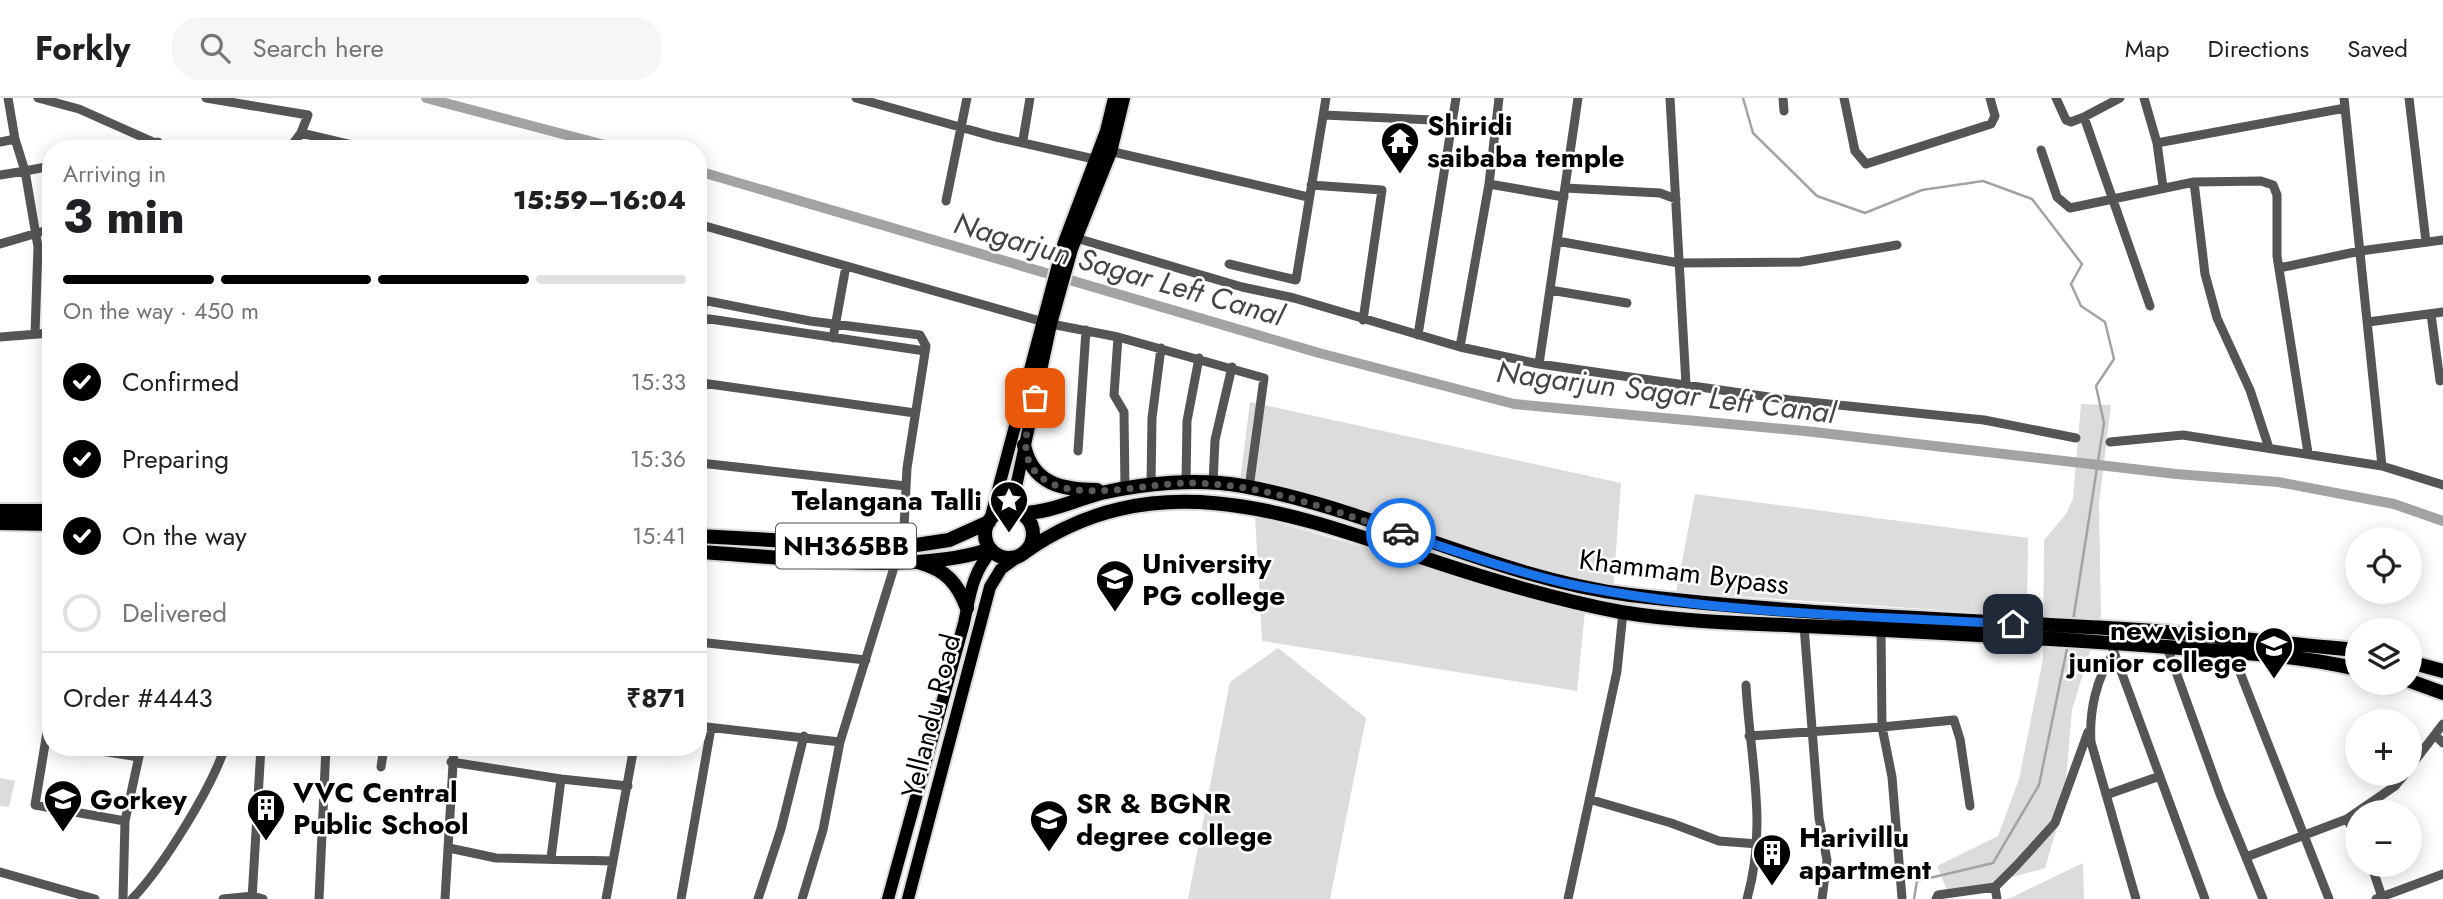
<!DOCTYPE html>
<meta charset="utf-8">
<style>
body{margin:0;font-family:Jost,sans-serif;background:#f6f6f6;color:#202124;height:100vh;display:flex;flex-direction:column;font-size:26px;white-space:nowrap}
*{box-sizing:border-box;margin:0}
p{font-size:23px;color:#757577}
.icon{flex:none;width:38px;height:38px;fill:none;stroke:currentColor;stroke-width:2;stroke-linecap:round;stroke-linejoin:round}
.map{position:relative;flex:1;overflow:hidden}
.panel{position:absolute;left:42px;top:42px;width:665px;height:616px;display:flex;flex-direction:column;background:#fff;border-radius:28px;box-shadow:0 4px 18px #0003}
.panel>*{flex:none}
.tools{position:absolute;left:2345px;top:429px;display:grid;gap:14px}
.tools a{display:grid;place-items:center;width:77px;height:77px;border-radius:50%;background:#fff;box-shadow:0 4px 18px #0003;font-size:35px}
.pin{position:absolute;display:grid;place-items:center;width:60px;height:60px;color:#fff;margin:-30px;border-radius:14px;box-shadow:0 4px 10px #0006}
.courier{position:absolute;display:grid;place-items:center;width:70px;height:70px;margin:-35px;border:5px solid #1a73e8;border-radius:50%;background:#fff;color:#222;box-shadow:0 2px 9px #0007}
.head em{font-style:normal;font-weight:800}
.head div{display:flex;flex-direction:column-reverse}
.head{display:flex;align-items:center;justify-content:space-between;height:119px;padding:0 21px}
h1{font-size:46px;font-weight:800;line-height:52px}
.bar{display:grid;grid-template-columns:repeat(4,1fr);gap:10px 7px;align-content:center;height:84px;padding:0 21px}
.bar i{height:9px;border-radius:5px;background:#e0e0e0}
.bar .current{background:#000}
.bar p{grid-column:span 4}
.line{display:flex;align-items:center;gap:18px;padding:0 21px;border-top:2px solid #e0e0e0}
.line div{flex:1}
ol{padding:0 21px;list-style:none}
li{display:flex;align-items:center;gap:21px;height:77px}
li p{margin-inline-start:auto}
li .icon{padding:7px;border-radius:50%;background:#000;color:#fff;stroke-width:4}
li:last-child{color:#757577}
li i{width:38px;height:38px;border:4px solid #e0e0e0;border-radius:50%}
header{display:flex;align-items:center;gap:42px;box-sizing:border-box;height:98px;padding:0 35px;background:#fff;border-bottom:2px solid #e0e0e0}
header strong{font-size:33px}
nav{display:flex;gap:38px;margin-inline-start:auto;font-size:24px}
.search{width:490px;height:63px;background:#f6f6f6;display:flex;align-items:center;gap:18px;box-sizing:border-box;padding:0 24px;border-radius:28px;color:#757577;font-size:26px}
.map>svg:first-child{display:block}
.green{fill:#dcdcdc}
.lines{fill:none;stroke-linecap:round;stroke-linejoin:round}
.stream{stroke:#a3a3a3;stroke-width:2.5}
.canal{stroke:#a3a3a3;stroke-width:10}
.major-casing{stroke:#dbdbdb;stroke-width:16}
.highway-casing{stroke:#dbdbdb;stroke-width:18}
.minor{stroke:#555;stroke-width:9}
.major{stroke:#000;stroke-width:12}
.highway{stroke:#000;stroke-width:14}
.done{stroke:#595959;stroke-width:7;stroke-dasharray:0 12.6}
.route{stroke:#1a73e8;stroke-width:9}
.labels{text-anchor:middle;dominant-baseline:central;stroke-width:5;stroke-linejoin:round;paint-order:stroke}
.shield{fill:#fff;stroke:#4c4c4c;stroke-width:2}
.shield-label{font-size:26px;font-weight:bold;fill:#000}
.poi-label{font-size:28px;font-weight:bold;fill:#000;stroke:#fff;text-anchor:start}
.street-label{font-size:28px;fill:#000;stroke:#fff}
.water-label{font-size:30px;font-style:italic;fill:#444;stroke:#fff}
</style>
<header>
<strong>Forkly</strong>
<div class="search"><svg class="icon" aria-label="search" viewBox="0 0 24 24"><circle cx="10" cy="10" r="6"/><path d="M15 15l6 6"/></svg>Search here</div>
<nav><a>Map</a><a>Directions</a><a>Saved</a></nav>
</header>
<div class="map">
<svg width="2443" height="801" viewBox="0 0 2443 801">
<rect width="100%" height="100%" fill="#fff"/>
<path class="green" d="M 1250,304 L 1621,385 L 1613,493 L 1240,383 Z
M 2081,306 L 2111,307 L 2099,406 L 2101,517 L 2072,612 L 2064,706 L 2045,770 L 1949,797 L 1937,768 L 1998,738 L 2019,681 L 2043,561 L 2044,442 L 2066,416 L 2073,400 Z
M 1695,396 L 2028,440 L 2027,518 L 1676,494 Z
M 1255,418 L 1585,513 L 1577,593 L 1262,543 Z
M 1278,550 L 1366,620 L 1330,801 L 1188,801 L 1230,584 Z
M 0,680 L 15,683 L 9,709 L 0,708 Z
M 2083,765 L 2084,801 L 2008,801 Z"/>
<g class="lines">
<path class="stream" d="M 1743,0 L 1753,35 L 1817,98 L 1865,115 L 1922,92 L 1983,83 L 2032,101 L 2082,166 L 2071,186 L 2081,208 L 2105,224 L 2114,261 L 2096,288 L 2104,325 L 2073,523
M 1914,801 L 1917,783 L 1993,765 L 2039,687 L 2068,546"/>
<path class="canal" d="M 426,0 L 620,51
M 698,73 L 1319,255 L 1514,306 L 1805,333 L 2176,376 L 2278,384 L 2394,406 L 2443,423"/>
<g class="major-casing">
<path id="major" d="M 1011,412 L 1051,226 L 1072,151 L 1111,54 L 1124,0
M 990,422 L 1064,144 L 1106,33 L 1114,0
M 888,801 L 964,525 C 970,497 972,475 992,452
M 908,801 L 990,489 L 1001,471 L 1019,458"/>
</g>
<g class="highway-casing">
<path id="highway" d="M 1024,347 C 1032,386 1062,392 1097,392
M985 436a24 24 0 1 1 48 0a24 24 0 1 1-48 0Z
M 0,413 L 51,413
M 1022,415 C 1049,415 1075,402 1101,395 C 1145,385 1198,380 1243,388 C 1375,412 1496,480 1630,497 C 1788,516 1947,521 2106,530 C 2190,534 2274,545 2357,552
M 0,425 L 51,426
M 698,438 L 903,449 L 949,442 L 989,424
M 698,454 C 780,458 915,478 990,451
M 1025,454 C 1156,362 1294,416 1430,462 C 1493,483 1557,502 1621,514 C 1682,524 1744,525 1805,528 C 1931,534 2056,540 2181,550 C 2240,555 2299,557 2357,571
M 921,465 C 946,472 958,486 967,510
M 2410,564 L 2443,573
M 2410,583 L 2443,595"/>
</g>
<path class="minor" d="M 8,0 L 15,41 L 25,73 L 51,68
M 38,0 L 79,11 L 169,51
M 206,0 L 308,17 L 301,35 L 369,51
M 856,0 L 992,38 L 1094,61
M 1670,0 L 1686,287
M 1783,0 L 1784,13
M 1844,0 L 1855,53 L 1866,66 L 1991,26 L 1995,18 L 1990,0
M 2056,0 L 2066,22 L 2071,24 L 2084,19 L 2150,208
M 2144,0 L 2157,45 L 2163,89
M 2344,0 L 2382,368
M 2409,0 L 2426,144
M 1324,17 L 1453,23
M 2084,19 L 2120,0
M 1023,42 L 1030,0
M 0,44 L 15,41
M 2157,45 L 2345,10
M 138,51 L 158,44
M 289,51 L 301,35
M 1105,52 L 1308,99
M 2041,52 L 2057,99 L 2070,110 L 2194,84 L 2261,83 L 2273,87 L 2277,97 L 2277,158 L 2308,355
M 0,77 L 25,73 L 38,149 L 35,235
M 2194,84 L 2205,176 L 2217,220 L 2250,292 L 2269,350
M 1489,86 L 1564,99
M 1311,87 L 1382,92 L 1363,222
M 1565,90 L 1660,95 L 1676,101
M 946,103 L 967,0
M 698,126 L 1051,226 L 1118,239 L 1264,280 L 1249,390
M 1076,140 L 1242,189 L 1294,200 L 1460,249 L 1539,266 L 1790,302 L 1984,322 L 2076,340
M 1557,143 L 1679,165 L 1800,164 L 1897,147
M 0,146 L 51,131
M 1229,166 L 1296,182 L 1326,0
M 2279,170 L 2360,153 L 2443,142
M 1550,192 L 1627,205
M 2431,216 L 2440,283
M 703,220 L 925,253
M 2368,224 L 2443,214
M 1418,237 L 1456,0
M 0,239 L 51,235
M 1118,239 L 1114,297 L 1124,314 L 1125,391
M 833,240 L 846,168
M 1460,249 L 1489,86 L 1499,0
M 1539,266 L 1578,0
M 702,285 L 915,315
M 2110,344 L 2183,337 L 2382,368 L 2443,387
M 1078,353 L 1086,232
M 700,365 L 906,388
M 1186,385 L 1187,323 L 1199,260
M 1213,386 L 1215,342 L 1232,269
M 1151,387 L 1152,320 L 1161,250
M 698,388 L 703,202 L 810,223 L 920,237 L 926,248 L 907,370 L 903,449
M 1804,528 L 1819,720 L 1827,762 L 1822,801
M 2110,543 L 2205,801
M 698,544 L 866,562
M 2167,549 L 2220,696 L 2263,801
M 2232,554 L 2329,801
M 2114,555 C 2096,579 2089,615 2091,644 L 2136,801
M 1746,587 C 1750,662 1768,727 1747,801
M 51,610 L 35,707 L 125,723
M 698,628 L 840,644
M 2435,637 L 2443,645
M 1749,638 L 1882,629 L 1881,533
M 76,649 L 139,659
M 451,664 L 561,681 L 628,688
M 381,669 L 384,649
M 2410,669 L 2443,626
M 2106,697 L 2160,678
M 1592,702 L 1671,725 L 1719,743 L 1758,746
M 2357,739 L 2347,721 L 2395,688 L 2405,676
M 449,750 L 496,760 L 613,763
M 2246,759 L 2347,721
M 551,760 L 561,681
M 2371,766 L 2382,799
M 0,774 L 95,801
M 1995,789 L 1997,801
M 1902,800 L 1892,679 L 1882,629 L 1954,622 L 1960,641 L 1970,708
M 123,801 L 125,723 L 141,649
M 132,801 C 163,769 211,691 225,649
M 223,801 L 253,798 L 263,801
M 252,801 L 261,649
M 319,801 L 326,649
M 445,801 L 454,649
M 606,801 L 634,649
M 681,801 L 711,630
M 758,801 L 781,731 L 804,638
M 802,801 L 823,732 L 840,644 L 896,463
M 1568,801 L 1617,573 L 1623,514
M 1936,801 L 1938,797 L 1995,789 L 2017,767 L 2055,725 L 2088,634
M 2376,801 L 2443,776"/>
<use href="#major" class="major"/>
<use href="#highway" class="highway"/>
</g>
<g class="lines">
<path class="done" d="M 1035,300 C 1029,327 1015,358 1041,379 C 1074,406 1147,385 1188,385 C 1262,385 1331,412 1401,435"/>
<path class="route" d="M 1401,435 C 1456,453 1512,473 1569,486 C 1713,516 1866,518 2013,526"/>
</g>
<defs>
<g id="temple-pin" transform="scale(2.0125)"><path d="M0 17L-7.5 6A9.5 9.5 0 1 1 7.5 6Z" fill="#000" stroke="#fff"/><path d="M0-6L5-2H3V0L6.5 2.5H4V6H1.5V3h-3V6H-4V2.5H-6.5L-3 0V-2H-5Z" fill="#fff"/></g>
<g id="sight-pin" transform="scale(2.0125)"><path d="M0 17L-7.5 6A9.5 9.5 0 1 1 7.5 6Z" fill="#000" stroke="#fff"/><path d="M0-6L1.8-2.2L6-1.7L2.9 1.2L3.7 5.4L0 3.3L-3.7 5.4L-2.9 1.2L-6-1.7L-1.8-2.2Z" fill="#fff"/></g>
<g id="university-pin" transform="scale(2.0125)"><path d="M0 17L-7.5 6A9.5 9.5 0 1 1 7.5 6Z" fill="#000" stroke="#fff"/><path d="M0-5L7-2L0 1L-7-2ZM-4 1L0 2.5L4 1V4Q0 6-4 4Z" fill="#fff"/></g>
<g id="school-pin" transform="scale(2.0125)"><path d="M0 17L-7.5 6A9.5 9.5 0 1 1 7.5 6Z" fill="#000" stroke="#fff"/><path d="M0-5L7-2L0 1L-7-2ZM-4 1L0 2.5L4 1V4Q0 6-4 4Z" fill="#fff"/></g>
<g id="building-pin" transform="scale(2.0125)"><path d="M0 17L-7.5 6A9.5 9.5 0 1 1 7.5 6Z" fill="#000" stroke="#fff"/><path d="M-4-6H4V6H1V3H-1V6H-4ZM-2.5-4.3h1.7v1.8h-1.7ZM.8-4.3h1.7v1.8H.8ZM-2.5-1h1.7V.8h-1.7ZM.8-1h1.7V.8H.8Z" fill="#fff"/></g>
</defs>
<g fill-rule="evenodd">
<use href="#temple-pin" x="1400" y="43"/>
<use href="#sight-pin" x="1009" y="402"/>
<use href="#university-pin" x="1115" y="481"/>
<use href="#university-pin" x="2274" y="548"/>
<use href="#school-pin" x="63" y="701"/>
<use href="#building-pin" x="266" y="710"/>
<use href="#university-pin" x="1049" y="721"/>
<use href="#building-pin" x="1772" y="755"/>
</g>
<g class="labels">
<rect class="shield" x="776" y="425.5" width="140" height="45" rx="5"/>
<g class="shield-label">
<text x="846" y="448">NH365BB</text>
</g>
<g class="poi-label">
<text x="1427" y="27">Shiridi<tspan x="1427" dy="32">saibaba temple</tspan></text>
<text x="982" y="402" text-anchor="end">Telangana Talli</text>
<text x="1142" y="465">University<tspan x="1142" dy="32">PG college</tspan></text>
<text x="2247" y="532" text-anchor="end">new vision<tspan x="2247" dy="32">junior college</tspan></text>
<text x="293" y="694">VVC Central<tspan x="293" dy="32">Public School</tspan></text>
<text x="90" y="701">Gorkey</text>
<text x="1076" y="705">SR &amp; BGNR<tspan x="1076" dy="32">degree college</tspan></text>
<text x="1799" y="739">Harivillu<tspan x="1799" dy="32">apartment</tspan></text>
</g>
<g class="street-label">
<text transform="translate(1684 474) rotate(7)">Khammam Bypass</text>
<text transform="translate(931 618) rotate(-76)">Yellandu Road</text>
</g>
<g class="water-label">
<text transform="translate(1119 171) rotate(16)">Nagarjun Sagar Left Canal</text>
<text transform="translate(1666 294) rotate(7)">Nagarjun Sagar Left Canal</text>
</g>
</g>
</svg>
<div class="tools">
<a><svg class="icon" aria-label="locate" viewBox="0 0 24 24"><circle cx="12" cy="12" r="6"/><path d="M12 2v4M12 18v4M2 12h4M18 12h4"/></svg></a>
<a><svg class="icon" aria-label="layers" viewBox="0 0 24 24"><path d="M12 4l9 5-9 5-9-5zM3 14l9 5 9-5"/></svg></a>
<a>+</a>
<a>−</a>
</div>
<div class="pin" style="left:1035px;top:300px;background:#ea580c"><svg class="icon" aria-label="bag" viewBox="0 0 24 24"><path d="M5 8h14l-1 12H6zM9 8a3 3 0 0 1 6 0"/></svg></div>
<div class="pin" style="left:2013px;top:526px;background:#1f2937"><svg class="icon" aria-label="home" viewBox="0 0 24 24"><path d="M3 11l9-7 9 7M6 9v11h12V9"/></svg></div>
<div class="courier" style="left:1401px;top:435px"><svg class="icon" aria-label="car" viewBox="0 0 24 24"><path d="M5 17H2v-5l4-1 3-4h7l3 4 3 1v5h-3M9 17h6M6 11h13"/><circle cx="7" cy="17" r="2"/><circle cx="17" cy="17" r="2"/></svg></div>
<section class="panel">
<div class="head"><div><h1>3 min</h1><p>Arriving in</p></div><em>15:59–16:04</em></div>
<div class="bar"><i class="current"></i><i class="current"></i><i class="current"></i><i></i><p>On the way · 450 m</p></div>
<ol>
<li><svg class="icon" aria-label="check" viewBox="0 0 24 24"><path d="M5 12l5 5 9-10"/></svg>Confirmed<p>15:33</p></li>
<li><svg class="icon" aria-label="check" viewBox="0 0 24 24"><path d="M5 12l5 5 9-10"/></svg>Preparing<p>15:36</p></li>
<li><svg class="icon" aria-label="check" viewBox="0 0 24 24"><path d="M5 12l5 5 9-10"/></svg>On the way<p>15:41</p></li>
<li><i></i>Delivered</li>
</ol>
<div class="line" style="height:91px"><div>Order #4443</div><b>₹871</b></div>
</section>
</div>
